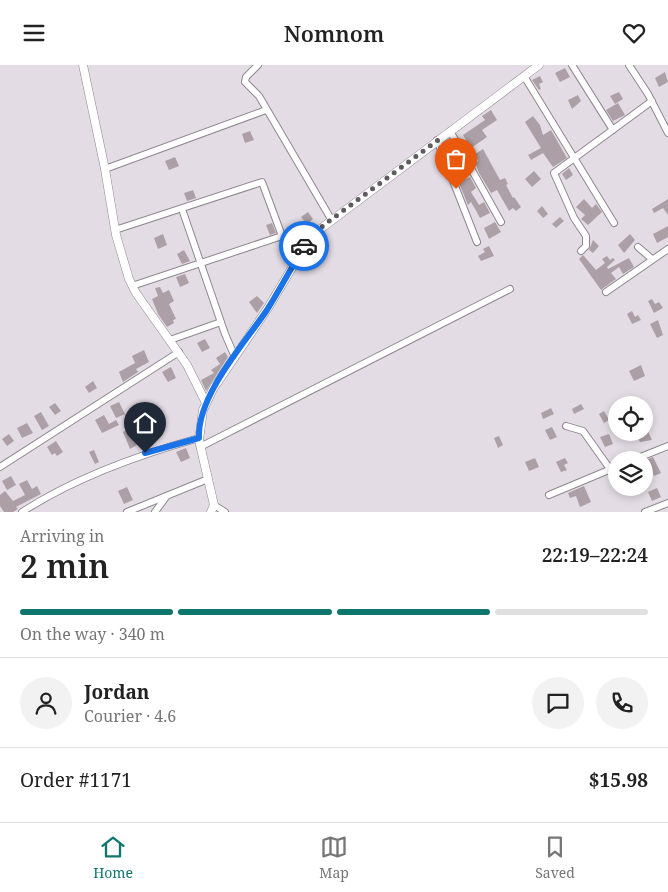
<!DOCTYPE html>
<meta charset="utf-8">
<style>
body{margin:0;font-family:"Noto Serif",serif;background:#f2f2f2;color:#222;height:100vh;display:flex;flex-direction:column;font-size:19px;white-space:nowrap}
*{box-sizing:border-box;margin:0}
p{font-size:16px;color:#767676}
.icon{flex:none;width:28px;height:28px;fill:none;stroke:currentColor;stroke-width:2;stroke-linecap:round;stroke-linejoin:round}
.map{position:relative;height:447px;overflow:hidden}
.side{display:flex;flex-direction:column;background:#fff;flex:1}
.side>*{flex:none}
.buttons{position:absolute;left:608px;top:331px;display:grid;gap:10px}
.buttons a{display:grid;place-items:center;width:45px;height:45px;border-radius:50%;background:#fff;box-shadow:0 2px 8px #0003;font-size:25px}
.pin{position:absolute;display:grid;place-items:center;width:42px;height:42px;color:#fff;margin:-51px -21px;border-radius:50% 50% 50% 0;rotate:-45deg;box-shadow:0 0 5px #0007}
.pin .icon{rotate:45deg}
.courier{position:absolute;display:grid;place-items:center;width:50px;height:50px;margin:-25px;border:4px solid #1a73e8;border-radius:50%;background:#fff;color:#222;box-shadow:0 1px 6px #0007}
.overview em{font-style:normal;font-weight:600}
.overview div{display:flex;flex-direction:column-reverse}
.overview{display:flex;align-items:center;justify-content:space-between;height:85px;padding:0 20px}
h1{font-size:32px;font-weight:600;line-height:38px}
.bar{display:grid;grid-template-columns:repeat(4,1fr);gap:8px 5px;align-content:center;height:60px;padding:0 20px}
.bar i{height:6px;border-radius:4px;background:#e0e0e0}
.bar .active{background:#0f766e}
.bar p{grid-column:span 4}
.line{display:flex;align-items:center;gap:12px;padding:0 20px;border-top:1px solid #e0e0e0}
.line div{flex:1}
.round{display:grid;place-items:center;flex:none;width:52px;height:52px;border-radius:26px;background:#f2f2f2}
header{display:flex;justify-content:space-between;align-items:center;height:65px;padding:0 20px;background:#fff;font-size:22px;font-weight:600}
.tab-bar{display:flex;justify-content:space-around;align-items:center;height:70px;border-top:1px solid #e0e0e0;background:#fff;font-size:14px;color:#767676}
.tab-bar a{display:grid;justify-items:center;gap:2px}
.tab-bar .active{color:#0f766e}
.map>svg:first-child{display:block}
.building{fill:#aca0a6}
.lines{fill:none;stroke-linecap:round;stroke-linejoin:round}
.minor-casing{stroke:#8f8790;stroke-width:8}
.tertiary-casing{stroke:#8f8790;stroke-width:9}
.minor{stroke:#fff;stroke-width:6}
.tertiary{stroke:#fff;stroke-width:8}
.done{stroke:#5f5b60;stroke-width:5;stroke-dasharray:0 9}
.route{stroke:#1a73e8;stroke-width:6}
</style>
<header><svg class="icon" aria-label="menu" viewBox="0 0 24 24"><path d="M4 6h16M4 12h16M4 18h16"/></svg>Nomnom<svg class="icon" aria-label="heart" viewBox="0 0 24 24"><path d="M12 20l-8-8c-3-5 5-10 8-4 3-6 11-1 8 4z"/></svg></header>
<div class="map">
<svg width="668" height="447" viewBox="0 0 668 447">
<rect width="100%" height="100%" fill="#e4dce5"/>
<path class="building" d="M 565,3 L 570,12 L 560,17 L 555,8 Z
M 665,7 L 668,17 L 659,22 L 655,13 Z
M 540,11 L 543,17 L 539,19 L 541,24 L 539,25 L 532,15 Z
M 619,27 L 623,34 L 615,39 L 610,31 Z
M 578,30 L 581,36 L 572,44 L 568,35 Z
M 618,38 L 625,50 L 613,56 L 606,45 Z
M 491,45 L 497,55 L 482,65 L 487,72 L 471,83 L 463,70 L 485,55 L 482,51 Z
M 533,51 L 540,60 L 543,70 L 551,65 L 567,93 L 553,102 L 543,88 L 531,95 L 528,90 L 541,83 L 525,57 Z
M 250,66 L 254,75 L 245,78 L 242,69 Z
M 483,84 L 500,115 L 505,113 L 508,119 L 506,120 L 513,133 L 514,132 L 521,142 L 516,146 L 513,143 L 509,146 L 497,125 L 491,128 L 479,108 L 475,97 L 478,96 L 475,89 Z
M 175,92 L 179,101 L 169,105 L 165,96 Z
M 569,103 L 573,110 L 566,115 L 562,109 Z
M 534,106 L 541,114 L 532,122 L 525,114 Z
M 470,112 L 476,123 L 471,127 L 479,140 L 484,137 L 490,148 L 480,153 L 471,137 L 468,140 L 459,118 Z
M 193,125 L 196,133 L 187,136 L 184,128 Z
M 584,134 L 592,143 L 596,139 L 602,147 L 588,160 L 581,154 L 585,150 L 576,142 Z
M 668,134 L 668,150 L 663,143 L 654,148 L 652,144 Z
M 542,141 L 548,149 L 543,153 L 537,146 Z
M 308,147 L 313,154 L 307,159 L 301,152 Z
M 560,152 L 564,156 L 556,163 L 552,159 Z
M 495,157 L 501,167 L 489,174 L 484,163 Z
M 272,158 L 276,168 L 270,170 L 266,160 Z
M 668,161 L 668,172 L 657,178 L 653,169 Z
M 163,169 L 167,180 L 158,184 L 154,173 Z
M 630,169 L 635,175 L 624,188 L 618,180 Z
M 593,175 L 599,181 L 593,188 L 589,185 Z
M 489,181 L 494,191 L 481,196 L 478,191 L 485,187 L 483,184 Z
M 184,185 L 190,196 L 182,199 L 177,189 Z
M 583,190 L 596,205 L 605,198 L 602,194 L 607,191 L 610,195 L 613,193 L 615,195 L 607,202 L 608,204 L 629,193 L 634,202 L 623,209 L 619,202 L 611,208 L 616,214 L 601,225 L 579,194 Z
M 185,209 L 189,218 L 180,222 L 176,212 Z
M 160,222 L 163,228 L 169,225 L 174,236 L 169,239 L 176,254 L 173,255 L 174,258 L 167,262 L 158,249 L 152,234 L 158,231 L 155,223 Z
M 257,231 L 264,238 L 257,248 L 249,237 Z
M 652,234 L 655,239 L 659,237 L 663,243 L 654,248 L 648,236 Z
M 632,246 L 635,252 L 638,250 L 641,255 L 632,259 L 627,249 Z
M 658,255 L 663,270 L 657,273 L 650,259 Z
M 205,274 L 210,283 L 202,287 L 197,278 Z
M 144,285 L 149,297 L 136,304 L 138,307 L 123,317 L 119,307 L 135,298 L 132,291 Z
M 225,287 L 228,292 L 206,326 L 201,315 L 214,308 L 211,305 L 220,299 L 216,293 Z
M 641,300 L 645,311 L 634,316 L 629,306 Z
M 171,302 L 176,313 L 168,317 L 162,307 Z
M 93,316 L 97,323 L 89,328 L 85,322 Z
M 119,337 L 125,349 L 116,353 L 110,341 Z
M 55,338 L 61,346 L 55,350 L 49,342 Z
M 581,339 L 584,344 L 574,349 L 572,344 Z
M 551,343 L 554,349 L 543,354 L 541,348 Z
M 604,346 L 609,355 L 604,358 L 599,349 Z
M 41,347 L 49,361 L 42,365 L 34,351 Z
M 104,350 L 109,359 L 116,355 L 119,360 L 102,368 L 95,355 Z
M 27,358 L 33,368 L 22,373 L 17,363 Z
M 644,358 L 652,375 L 640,377 L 635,368 L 644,368 Z
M 552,362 L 557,372 L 550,375 L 545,365 Z
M 129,364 L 137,380 L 130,384 L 123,367 Z
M 9,369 L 14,376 L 7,381 L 2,374 Z
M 609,369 L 613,379 L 605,382 L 600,372 Z
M 499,371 L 503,380 L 498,383 L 494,373 Z
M 56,376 L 63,387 L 57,391 L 55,388 L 52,390 L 47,382 Z
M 186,383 L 190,393 L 181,397 L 176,387 Z
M 94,385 L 99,397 L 95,399 L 89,387 Z
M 653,392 L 661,408 L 654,411 L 646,395 Z
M 535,393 L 539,402 L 529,406 L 525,397 Z
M 565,393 L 568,398 L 564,400 L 567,405 L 561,407 L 556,397 Z
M 11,411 L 16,420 L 7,425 L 2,416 Z
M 27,415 L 32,424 L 37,421 L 41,429 L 16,442 L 18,444 L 13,447 L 4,447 L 0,441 L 0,430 L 5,426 L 13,436 L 25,430 L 19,419 Z
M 584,421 L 591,437 L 580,442 L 576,431 L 570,433 L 568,428 Z
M 127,422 L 133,435 L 124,439 L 118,426 Z
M 657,423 L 661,432 L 652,436 L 648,427 Z"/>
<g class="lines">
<g class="minor-casing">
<path id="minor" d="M 258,0 L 246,12 L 245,17 L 259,31 L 331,154
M 572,0 L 613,65
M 629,0 L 648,29 L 668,68
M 524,11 L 614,158
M 450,66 L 501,157
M 437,75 L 477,177
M 105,104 L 266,45
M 182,144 L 225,269 L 235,292
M 115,165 L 262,117 L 282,171 L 295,197
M 638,182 L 652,194
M 581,186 L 586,181 L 586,171 L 574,153 L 554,108 L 652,36
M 132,221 L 282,171
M 606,227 L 668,184
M 170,275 L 221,257
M 566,361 L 583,366 L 610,404
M 200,382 L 510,224
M 633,395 L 668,381
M 0,402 L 179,287
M 549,430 L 616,402
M 214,440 L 225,447
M 22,447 C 76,412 138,390 199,373
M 127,447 L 208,414
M 155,447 L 166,432
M 645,447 L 668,438"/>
</g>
<g class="tertiary-casing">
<path id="tertiary" d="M 83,0 L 105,104 L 116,170 L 129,214 L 136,228 L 187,300 L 206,338
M 211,447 L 214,440 L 199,375 L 203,345 L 213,324 L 268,243 L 311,171 L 539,0"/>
</g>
<use href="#minor" class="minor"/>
<use href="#tertiary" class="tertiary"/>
</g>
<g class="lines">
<path class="done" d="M 304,181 L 310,171 L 332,154 L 438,75 L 456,124"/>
<path class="route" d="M 145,388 L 199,373 C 197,331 244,279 267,245 C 280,224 292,202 304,181"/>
</g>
</svg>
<div class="buttons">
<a><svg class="icon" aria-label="locate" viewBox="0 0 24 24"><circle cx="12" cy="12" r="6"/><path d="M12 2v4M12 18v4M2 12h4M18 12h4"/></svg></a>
<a><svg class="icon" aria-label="layers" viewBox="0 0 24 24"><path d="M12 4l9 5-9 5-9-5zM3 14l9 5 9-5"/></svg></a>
</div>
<div class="pin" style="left:456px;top:124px;background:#ea580c"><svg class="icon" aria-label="bag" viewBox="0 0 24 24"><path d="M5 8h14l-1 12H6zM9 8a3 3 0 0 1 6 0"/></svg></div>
<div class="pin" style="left:145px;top:388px;background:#1f2937"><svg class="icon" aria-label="home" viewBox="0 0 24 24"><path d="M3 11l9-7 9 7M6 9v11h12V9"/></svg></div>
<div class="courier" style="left:304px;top:181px"><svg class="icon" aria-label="car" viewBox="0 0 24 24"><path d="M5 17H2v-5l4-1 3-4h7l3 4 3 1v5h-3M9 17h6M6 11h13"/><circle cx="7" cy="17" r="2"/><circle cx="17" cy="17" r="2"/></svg></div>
</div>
<section class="side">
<div class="overview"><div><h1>2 min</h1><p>Arriving in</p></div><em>22:19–22:24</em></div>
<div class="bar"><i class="active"></i><i class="active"></i><i class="active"></i><i></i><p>On the way · 340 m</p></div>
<div class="line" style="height:90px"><a class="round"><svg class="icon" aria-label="person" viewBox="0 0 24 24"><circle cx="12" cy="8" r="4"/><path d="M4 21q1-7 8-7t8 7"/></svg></a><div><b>Jordan</b><p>Courier · 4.6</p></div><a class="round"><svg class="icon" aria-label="chat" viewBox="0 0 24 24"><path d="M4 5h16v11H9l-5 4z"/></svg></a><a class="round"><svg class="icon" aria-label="phone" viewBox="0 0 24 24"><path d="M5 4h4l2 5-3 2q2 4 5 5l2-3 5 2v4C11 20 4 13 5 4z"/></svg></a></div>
<div class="line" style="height:65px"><div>Order #1171</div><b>$15.98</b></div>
</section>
<nav class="tab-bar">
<a class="active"><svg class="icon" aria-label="home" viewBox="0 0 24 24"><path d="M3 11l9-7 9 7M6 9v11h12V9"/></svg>Home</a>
<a><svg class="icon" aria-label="map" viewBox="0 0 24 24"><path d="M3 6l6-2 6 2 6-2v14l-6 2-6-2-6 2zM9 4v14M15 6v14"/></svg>Map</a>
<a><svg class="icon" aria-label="saved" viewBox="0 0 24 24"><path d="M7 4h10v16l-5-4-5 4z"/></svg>Saved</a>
</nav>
